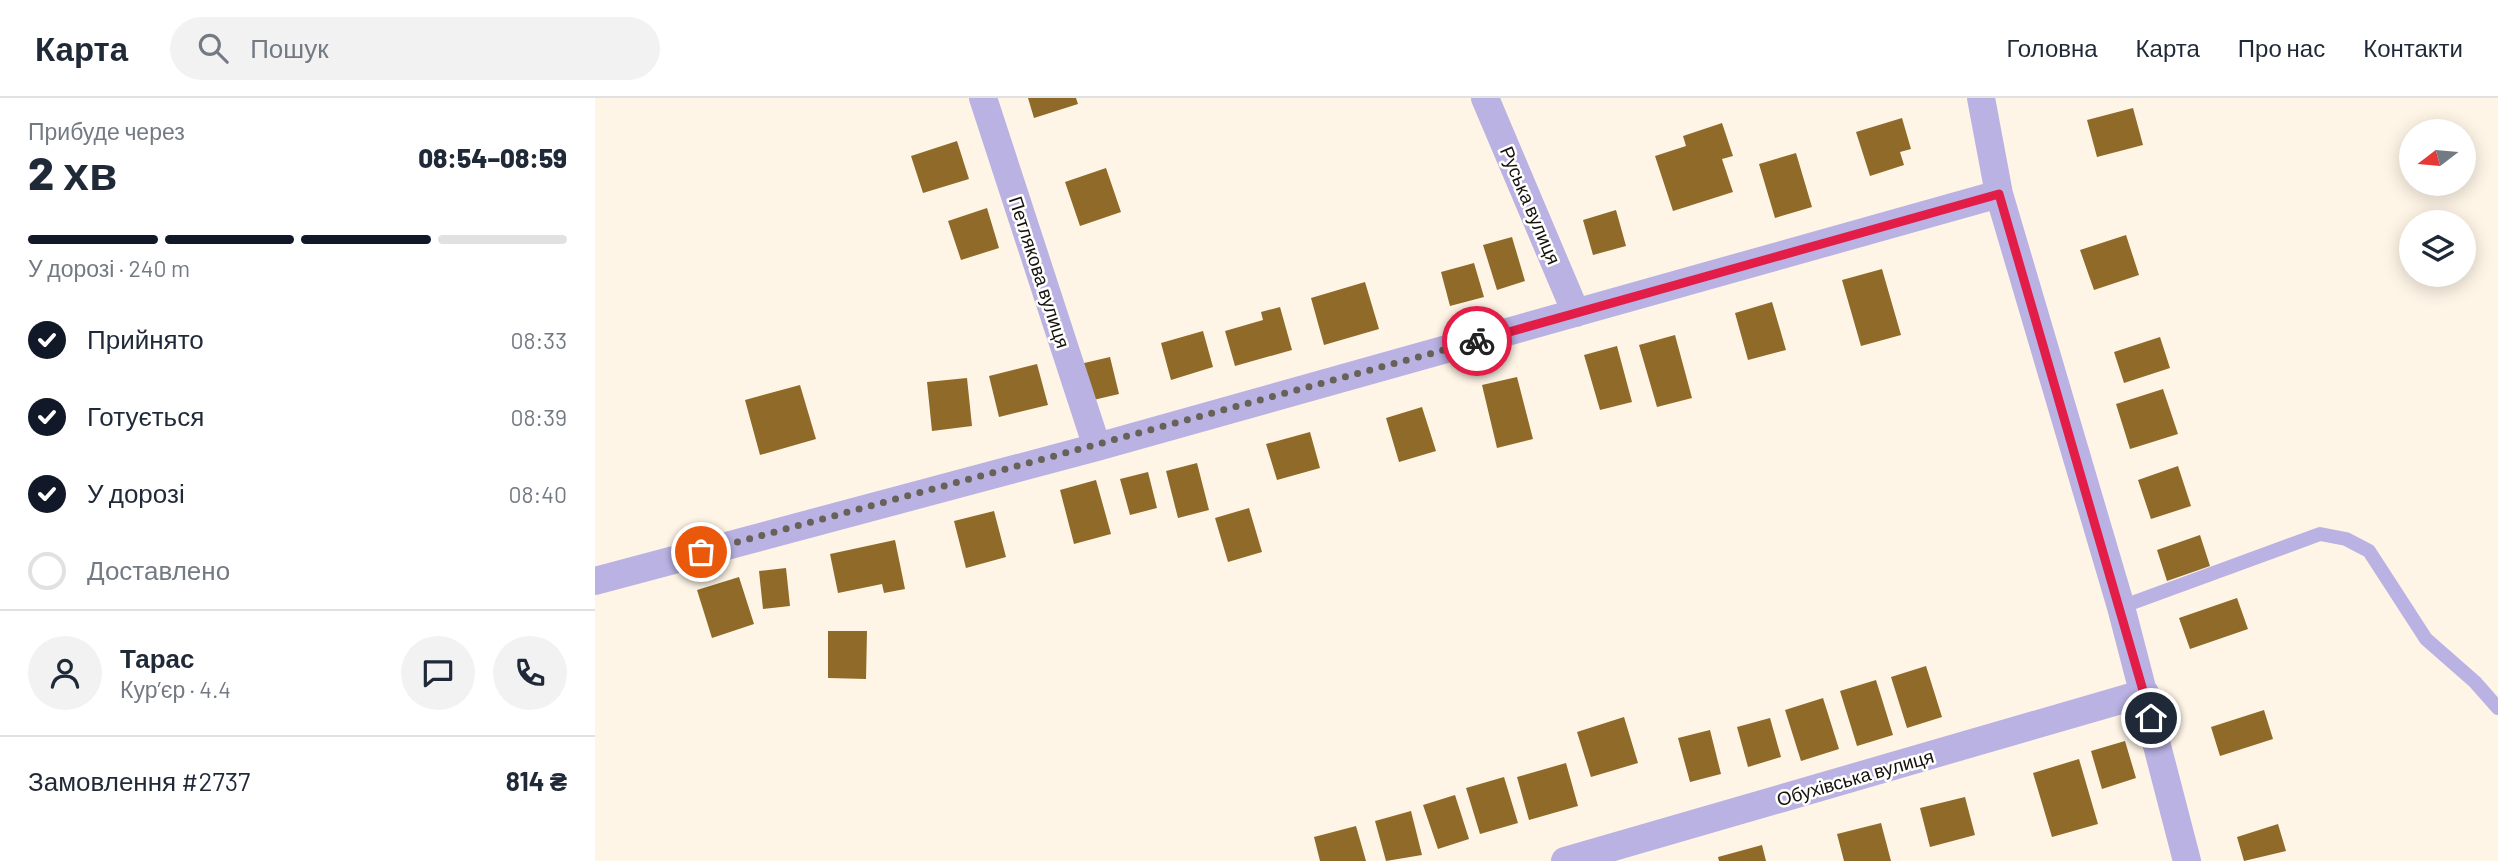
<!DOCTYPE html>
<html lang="uk">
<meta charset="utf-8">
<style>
body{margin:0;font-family:Barlow,sans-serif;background:#f2f2f3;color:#1f2937;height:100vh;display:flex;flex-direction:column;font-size:26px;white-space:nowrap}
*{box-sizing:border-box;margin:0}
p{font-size:23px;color:#747a83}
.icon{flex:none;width:38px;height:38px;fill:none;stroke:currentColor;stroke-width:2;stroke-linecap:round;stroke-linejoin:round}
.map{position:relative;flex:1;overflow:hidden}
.sheet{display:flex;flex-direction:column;background:#fff;width:595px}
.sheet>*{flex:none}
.needle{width:46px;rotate:254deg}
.buttons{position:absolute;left:1804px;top:21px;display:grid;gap:14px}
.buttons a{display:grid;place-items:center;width:77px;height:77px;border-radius:50%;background:#fff;box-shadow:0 4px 18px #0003;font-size:35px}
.pin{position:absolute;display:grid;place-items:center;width:60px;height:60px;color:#fff;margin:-30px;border:4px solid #fff;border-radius:50%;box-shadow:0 2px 7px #0007}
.courier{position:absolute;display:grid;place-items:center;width:70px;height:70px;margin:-35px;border:5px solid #e11d48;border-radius:50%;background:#fff;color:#222;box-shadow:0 2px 9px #0007}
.headline em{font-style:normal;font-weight:800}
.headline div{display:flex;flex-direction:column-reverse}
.headline{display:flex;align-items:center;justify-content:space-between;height:119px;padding:0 28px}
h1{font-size:46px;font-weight:800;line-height:52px}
.bar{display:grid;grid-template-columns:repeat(4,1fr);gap:10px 7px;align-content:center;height:84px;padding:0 28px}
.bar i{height:9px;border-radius:5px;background:#e0e1e3}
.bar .on{background:#111827}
.bar p{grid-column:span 4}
.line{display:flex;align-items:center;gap:18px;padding:0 28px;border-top:2px solid #e0e1e3}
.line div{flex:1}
.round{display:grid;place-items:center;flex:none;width:74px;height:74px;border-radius:37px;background:#f2f2f3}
ol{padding:0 28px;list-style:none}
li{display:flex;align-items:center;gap:21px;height:77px}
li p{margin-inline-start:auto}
li .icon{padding:7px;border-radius:50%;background:#111827;color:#fff;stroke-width:4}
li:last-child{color:#747a83}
li i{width:38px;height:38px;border:4px solid #e0e1e3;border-radius:50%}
header{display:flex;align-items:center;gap:42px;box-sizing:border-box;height:98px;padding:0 35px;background:#fff;border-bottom:2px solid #e0e1e3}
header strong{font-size:33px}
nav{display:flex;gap:38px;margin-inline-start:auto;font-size:24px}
.search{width:490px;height:63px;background:#f2f2f3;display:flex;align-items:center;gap:18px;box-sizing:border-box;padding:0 24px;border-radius:38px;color:#747a83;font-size:26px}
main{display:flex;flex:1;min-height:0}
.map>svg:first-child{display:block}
.building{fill:#8f6a28}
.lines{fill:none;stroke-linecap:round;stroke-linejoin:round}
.service{stroke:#b9b2e3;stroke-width:14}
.minor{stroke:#b9b2e3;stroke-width:28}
.done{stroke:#676157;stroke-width:7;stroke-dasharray:0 12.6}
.route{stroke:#e11d48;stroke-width:9}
.labels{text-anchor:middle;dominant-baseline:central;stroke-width:5;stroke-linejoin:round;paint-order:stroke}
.street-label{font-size:19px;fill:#16110a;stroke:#fff}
</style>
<header>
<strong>Карта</strong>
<div class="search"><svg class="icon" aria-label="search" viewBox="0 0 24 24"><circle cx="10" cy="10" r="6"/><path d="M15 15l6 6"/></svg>Пошук</div>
<nav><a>Головна</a><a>Карта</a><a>Про нас</a><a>Контакти</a></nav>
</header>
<main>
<section class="sheet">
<div class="headline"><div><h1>2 хв</h1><p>Прибуде через</p></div><em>08:54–08:59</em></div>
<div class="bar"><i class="on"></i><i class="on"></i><i class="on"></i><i></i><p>У дорозі · 240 m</p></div>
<ol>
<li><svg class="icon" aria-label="check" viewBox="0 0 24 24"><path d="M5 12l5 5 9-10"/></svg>Прийнято<p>08:33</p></li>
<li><svg class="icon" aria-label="check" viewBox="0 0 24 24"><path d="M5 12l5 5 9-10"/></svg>Готується<p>08:39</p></li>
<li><svg class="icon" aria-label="check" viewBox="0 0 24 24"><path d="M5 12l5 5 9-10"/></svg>У дорозі<p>08:40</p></li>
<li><i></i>Доставлено</li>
</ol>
<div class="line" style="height:126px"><a class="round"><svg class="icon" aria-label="person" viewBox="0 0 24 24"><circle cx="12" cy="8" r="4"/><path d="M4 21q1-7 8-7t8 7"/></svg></a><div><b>Тарас</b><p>Кур’єр · 4.4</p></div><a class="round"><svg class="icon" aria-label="chat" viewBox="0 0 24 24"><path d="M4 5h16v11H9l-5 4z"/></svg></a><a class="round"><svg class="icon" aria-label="phone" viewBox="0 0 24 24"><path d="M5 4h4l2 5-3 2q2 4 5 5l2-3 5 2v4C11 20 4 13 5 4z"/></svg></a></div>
<div class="line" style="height:91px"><div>Замовлення #2737</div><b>814 ₴</b></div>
</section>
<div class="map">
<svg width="1903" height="763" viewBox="0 0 1903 763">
<rect width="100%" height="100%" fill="#fef5e7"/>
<path class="building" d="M 433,0 L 481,0 L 483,6 L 439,20 Z
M 1538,10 L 1548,47 L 1502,59 L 1492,22 Z
M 1307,20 L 1316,51 L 1305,54 L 1309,67 L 1275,78 L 1261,34 Z
M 1127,25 L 1138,58 L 1127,61 L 1138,94 L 1078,113 L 1060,58 L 1091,48 L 1088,38 Z
M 362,43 L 374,81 L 328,95 L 316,58 Z
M 1201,55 L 1217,109 L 1180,120 L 1164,66 Z
M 511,70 L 526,114 L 485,128 L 470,84 Z
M 392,110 L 404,150 L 366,162 L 353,123 Z
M 1021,112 L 1031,148 L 998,157 L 988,122 Z
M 1531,137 L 1544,177 L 1499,192 L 1485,152 Z
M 917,139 L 930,183 L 902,192 L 888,147 Z
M 879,165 L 889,199 L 855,208 L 846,174 Z
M 1287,171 L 1306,237 L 1266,248 L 1247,182 Z
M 770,184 L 784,231 L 729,247 L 716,200 Z
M 1177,204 L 1191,252 L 1153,262 L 1140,215 Z
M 685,209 L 697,252 L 640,268 L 630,233 L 668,222 L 666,214 Z
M 608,233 L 618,269 L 576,282 L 566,245 Z
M 1080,237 L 1097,300 L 1062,309 L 1044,247 Z
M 1565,239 L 1575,270 L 1529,285 L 1519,254 Z
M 1022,248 L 1037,304 L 1005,312 L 989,257 Z
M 515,259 L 524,296 L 494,303 L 485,266 Z
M 442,266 L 453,307 L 404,319 L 394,278 Z
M 922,279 L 938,341 L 902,350 L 887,287 Z
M 372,280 L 377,328 L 337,333 L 332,284 Z
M 205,287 L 221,341 L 165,357 L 150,302 Z
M 1568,291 L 1583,336 L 1535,351 L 1521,306 Z
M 827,309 L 841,353 L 804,364 L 791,320 Z
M 715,334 L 725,370 L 682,382 L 671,346 Z
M 602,365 L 614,412 L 583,420 L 571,373 Z
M 1583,368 L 1596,408 L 1556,421 L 1543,382 Z
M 553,374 L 562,410 L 535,417 L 525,381 Z
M 501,382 L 516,436 L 479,446 L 465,392 Z
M 654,410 L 667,454 L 633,464 L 620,420 Z
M 399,413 L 411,459 L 371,470 L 359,423 Z
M 1605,437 L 1615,468 L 1572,483 L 1562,452 Z
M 300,442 L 310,491 L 289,495 L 287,486 L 243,495 L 235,456 Z
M 191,470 L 195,508 L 168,511 L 164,473 Z
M 144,479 L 159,526 L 117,540 L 102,492 Z
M 1642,500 L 1653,531 L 1595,551 L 1584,520 Z
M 233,533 L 272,533 L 271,581 L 233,580 Z
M 1331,568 L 1347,619 L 1312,630 L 1296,579 Z
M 1281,582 L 1298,637 L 1262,648 L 1245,593 Z
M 1228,600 L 1244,651 L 1206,663 L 1190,612 Z
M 1669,612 L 1678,641 L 1625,658 L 1616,629 Z
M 1029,619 L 1043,665 L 996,679 L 982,634 Z
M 1175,620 L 1186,659 L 1153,669 L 1142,629 Z
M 1115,632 L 1126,676 L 1095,684 L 1083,640 Z
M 1530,643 L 1541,680 L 1507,691 L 1496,653 Z
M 1484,661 L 1503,726 L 1457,739 L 1438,675 Z
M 971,665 L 983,708 L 934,722 L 922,679 Z
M 909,679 L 923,725 L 885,736 L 871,690 Z
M 860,697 L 874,741 L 843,751 L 828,707 Z
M 1370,699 L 1380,737 L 1335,749 L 1325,710 Z
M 816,713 L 827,757 L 791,763 L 780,723 Z
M 1286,725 L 1296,763 L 1249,763 L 1242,736 Z
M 1683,726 L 1691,753 L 1649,763 L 1642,739 Z
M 761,728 L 771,763 L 725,763 L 719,739 Z
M 1167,747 L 1171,763 L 1124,763 L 1123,759 Z"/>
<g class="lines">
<path class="service" d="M 1526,509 L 1725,436 L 1751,441 L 1774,453 L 1831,541 L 1880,584 L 1903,610"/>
<path class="minor" d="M 388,0 L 502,349
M 890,0 L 981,215
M 1386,0 L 1404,96 L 1526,509 L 1592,763
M 0,483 L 502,349 L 1404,96
M 970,763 L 1550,595"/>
</g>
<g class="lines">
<path class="done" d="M 106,454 L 882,243"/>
<path class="route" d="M 882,243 L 1404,96 L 1556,620"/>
</g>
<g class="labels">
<g class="street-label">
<text transform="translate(936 107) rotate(67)">Руська вулиця</text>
<text transform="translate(445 174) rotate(72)">Петлякова вулиця</text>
<text transform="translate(1260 679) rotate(-16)">Обухівська вулиця</text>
</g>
</g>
</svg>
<div class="buttons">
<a><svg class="needle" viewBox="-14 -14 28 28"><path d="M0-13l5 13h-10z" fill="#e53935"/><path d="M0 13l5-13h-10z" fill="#747a83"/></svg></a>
<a><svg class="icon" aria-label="layers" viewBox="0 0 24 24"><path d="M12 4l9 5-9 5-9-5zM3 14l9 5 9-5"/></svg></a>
</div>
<div class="pin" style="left:106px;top:454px;background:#ea580c"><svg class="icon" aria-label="bag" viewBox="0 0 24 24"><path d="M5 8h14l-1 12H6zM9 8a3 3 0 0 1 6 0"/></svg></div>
<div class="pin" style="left:1556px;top:620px;background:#1f2937"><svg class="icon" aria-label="home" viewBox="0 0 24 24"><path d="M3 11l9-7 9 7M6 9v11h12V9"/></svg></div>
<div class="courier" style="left:882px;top:243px"><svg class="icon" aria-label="bike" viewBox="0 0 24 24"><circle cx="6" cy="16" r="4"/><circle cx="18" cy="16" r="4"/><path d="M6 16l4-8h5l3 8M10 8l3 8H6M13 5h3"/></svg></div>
</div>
</main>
